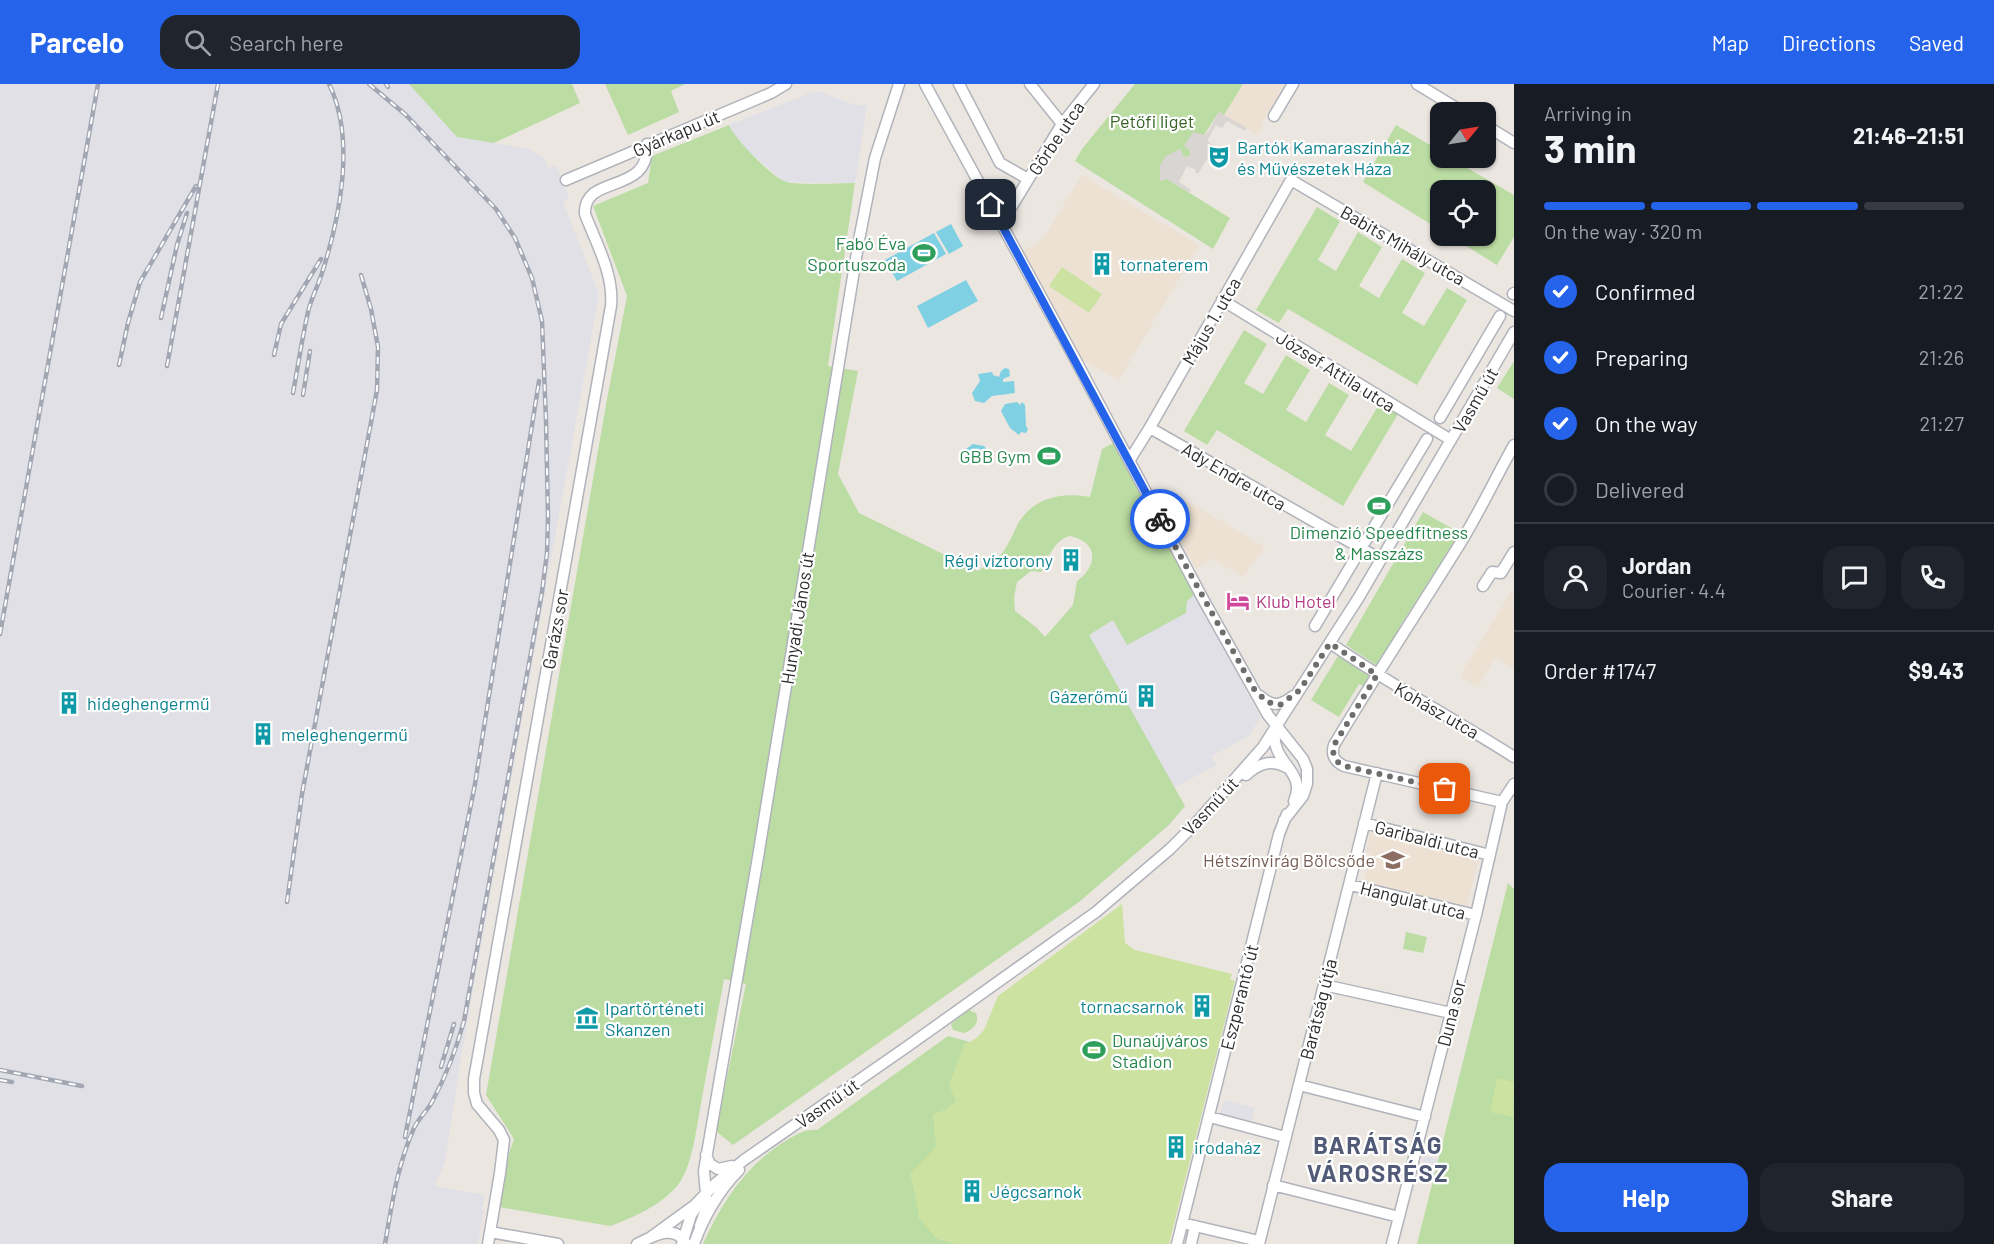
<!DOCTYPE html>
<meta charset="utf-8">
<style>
body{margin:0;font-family:Barlow,sans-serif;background:#20242c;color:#f1f3f6;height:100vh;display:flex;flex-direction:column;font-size:22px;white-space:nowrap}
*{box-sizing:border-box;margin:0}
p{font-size:20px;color:#9ea1a6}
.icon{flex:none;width:33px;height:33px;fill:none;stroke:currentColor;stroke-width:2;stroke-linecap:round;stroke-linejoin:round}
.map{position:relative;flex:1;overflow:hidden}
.sheet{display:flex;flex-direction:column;background:#171b24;width:480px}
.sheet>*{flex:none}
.needle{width:39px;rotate:60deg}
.tools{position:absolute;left:1430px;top:18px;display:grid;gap:12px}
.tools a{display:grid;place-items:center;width:66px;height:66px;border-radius:12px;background:#171b24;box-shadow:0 2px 4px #0004;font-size:30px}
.pin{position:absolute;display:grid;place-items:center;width:51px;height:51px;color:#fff;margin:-26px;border-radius:12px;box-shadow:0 3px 9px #0006}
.courier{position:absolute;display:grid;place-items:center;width:60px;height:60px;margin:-30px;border:4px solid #2563eb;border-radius:50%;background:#fff;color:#222;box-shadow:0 2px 8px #0007}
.summary em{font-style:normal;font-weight:700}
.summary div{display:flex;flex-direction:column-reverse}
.summary{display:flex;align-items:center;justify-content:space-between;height:102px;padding:0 30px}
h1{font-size:39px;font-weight:700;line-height:45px}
.bar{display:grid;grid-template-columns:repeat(4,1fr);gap:9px 6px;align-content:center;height:72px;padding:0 30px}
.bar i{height:8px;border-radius:4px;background:#363941}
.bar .active{background:#2563eb}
.bar p{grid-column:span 4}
.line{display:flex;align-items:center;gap:15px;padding:0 30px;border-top:2px solid #363941}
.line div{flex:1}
.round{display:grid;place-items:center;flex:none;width:63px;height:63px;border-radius:18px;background:#20242c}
ol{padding:0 30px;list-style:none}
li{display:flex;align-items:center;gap:18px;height:66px}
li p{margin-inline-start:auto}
li .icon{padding:6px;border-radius:50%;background:#2563eb;color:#fff;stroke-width:4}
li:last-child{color:#9ea1a6}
li i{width:33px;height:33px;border:3px solid #363941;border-radius:50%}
.cta{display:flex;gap:12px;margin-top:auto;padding:12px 30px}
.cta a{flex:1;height:69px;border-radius:18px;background:#2563eb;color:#fff;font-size:24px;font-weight:700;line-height:69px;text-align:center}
.cta a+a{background:#20242c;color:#f1f3f6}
header{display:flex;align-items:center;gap:36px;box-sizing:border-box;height:84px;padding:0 30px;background:#2563eb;color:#fff}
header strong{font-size:28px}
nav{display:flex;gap:33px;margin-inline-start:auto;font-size:21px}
.search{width:420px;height:54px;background:#20242c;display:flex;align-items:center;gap:15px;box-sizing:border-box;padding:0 21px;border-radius:18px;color:#9ea1a6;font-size:22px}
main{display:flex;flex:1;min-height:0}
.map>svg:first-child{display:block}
.industrial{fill:#e1e0e6}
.education{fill:#ece1d2}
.green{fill:#bbdca3;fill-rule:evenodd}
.pitch{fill:#cbe2a0}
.plaza{fill:#d9d5d2}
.water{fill:#7fd0e2}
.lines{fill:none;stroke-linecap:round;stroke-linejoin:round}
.minor-casing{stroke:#b0b3bb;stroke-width:13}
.minor{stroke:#fff;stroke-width:10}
.rail-casing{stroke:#a3a7b4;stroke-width:4.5}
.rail{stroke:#fff;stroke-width:2;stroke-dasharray:7;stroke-linecap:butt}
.done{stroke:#6f6d6b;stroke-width:6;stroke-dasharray:0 10.8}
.route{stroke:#2563eb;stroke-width:8}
.labels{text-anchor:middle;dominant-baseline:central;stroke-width:4.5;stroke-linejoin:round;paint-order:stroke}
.park-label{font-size:18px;fill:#356223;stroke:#fff}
.street-label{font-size:18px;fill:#2c2c2c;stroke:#fff}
.culture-label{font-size:18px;fill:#0d838f;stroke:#fff;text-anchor:start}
.leisure-label{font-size:18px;fill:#27864d;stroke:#fff;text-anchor:end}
.hotel-label{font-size:18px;fill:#b23c85;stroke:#fff;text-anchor:start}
.education-label{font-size:18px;fill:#785e54;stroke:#fff;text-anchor:end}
.district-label{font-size:24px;font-weight:bold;letter-spacing:1.5px;fill:#515b78;stroke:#fff}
</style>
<header>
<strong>Parcelo</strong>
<div class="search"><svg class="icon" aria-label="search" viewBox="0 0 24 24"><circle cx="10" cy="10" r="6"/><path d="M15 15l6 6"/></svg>Search here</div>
<nav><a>Map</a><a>Directions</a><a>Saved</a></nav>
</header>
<main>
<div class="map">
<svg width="1514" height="1160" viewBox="0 0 1514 1160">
<rect width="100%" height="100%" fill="#ece6e0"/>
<path class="industrial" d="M 0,0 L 409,0 L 457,53 L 528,65 L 544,73 L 548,84 L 556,81 L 569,114 L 563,118 L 599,210 L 462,967 L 445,1078 L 435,1102 L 484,1111 L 482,1125 L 484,1126 L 478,1160 L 0,1160 Z
M 813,8 L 821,8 L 854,21 L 867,22 L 855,99 L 784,98 L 747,66 L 732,49 L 729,41 Z
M 1195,510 L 1260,633 L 1250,651 L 1212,672 L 1216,681 L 1174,704 L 1088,551 L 1114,536 L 1127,560 Z
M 1224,1016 L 1255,1024 L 1250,1042 L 1219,1034 Z
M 1424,1072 L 1440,1076 L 1435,1095 L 1420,1092 Z"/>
<path class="education" d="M 1243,0 L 1285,0 L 1265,34 L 1258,51 L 1224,31 Z
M 1082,91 L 1199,161 L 1119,296 L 1082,276 L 1023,167 L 1043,155 Z
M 1182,414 L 1265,463 L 1243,493 L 1214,475 L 1196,485 L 1163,424 Z
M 1513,504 L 1514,585 L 1495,574 L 1478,603 L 1460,592 Z
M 1372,743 L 1480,770 L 1466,826 L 1363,800 L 1371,769 L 1366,767 Z"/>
<path class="green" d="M 409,0 L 572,0 L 580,19 L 494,59 L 457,53 Z
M 605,0 L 685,0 L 671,7 L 679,28 L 628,51 Z
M 1135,0 L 1243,0 L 1224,31 L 1219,28 L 1204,51 L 1198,51 L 1190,67 L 1190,72 L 1184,73 L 1181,71 L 1167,95 L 1230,134 L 1213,165 L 1075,77 L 1082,65 Z
M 729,41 C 733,53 771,92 784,97 C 793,102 842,99 855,99 L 828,282 L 858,287 L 838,390 L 859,429 L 978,487 C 986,481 997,475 1004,467 C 1010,458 1014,447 1019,438 C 1035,413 1062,408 1090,413 L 1102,365 L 1115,358 L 1195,510 L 1187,517 L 1186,529 L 1127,561 L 1113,536 L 1089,551 L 1185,722 L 1169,741 L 1079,818 L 733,1061 L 716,1047 L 746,900 L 724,895 C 717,934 709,974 702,1014 C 697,1038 693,1084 677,1102 C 661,1121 633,1134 610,1142 L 499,1123 L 508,1072 L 514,1055 L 486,1011 L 607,315 L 627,212 L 593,122 L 648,99 L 652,72 ZM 1070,452 C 1099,458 1098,482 1077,497 L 1073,521 L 1045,553 L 1037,544 L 1015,527 L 1014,513 L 1017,498 L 1031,487 L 1041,488 L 1043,485 L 1041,480 C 1053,470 1054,456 1070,452 Z
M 1396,41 L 1440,67 L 1440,74 L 1450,74 L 1514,111 L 1514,153 L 1497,181 L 1450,152 L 1485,152 L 1485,106 L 1440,106 L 1440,146 L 1363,98 Z
M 1317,123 L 1340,137 L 1318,176 L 1336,187 L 1358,148 L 1382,163 L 1359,202 L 1379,214 L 1402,175 L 1425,189 L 1402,229 L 1424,242 L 1447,204 L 1467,216 L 1417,301 L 1288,225 L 1279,239 L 1256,226 Z
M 1244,246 L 1267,260 L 1244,299 L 1263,310 L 1286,271 L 1310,286 L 1286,326 L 1306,338 L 1329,299 L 1349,311 L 1325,351 L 1351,367 L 1380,319 L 1398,330 L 1343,422 L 1217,346 L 1207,361 L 1184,347 Z
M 1514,277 L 1514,315 L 1497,304 Z
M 1423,428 L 1460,449 L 1400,542 L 1404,545 L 1379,583 L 1346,561 Z
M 1338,572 L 1369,592 L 1363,602 L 1359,600 L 1339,633 L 1311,616 Z
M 1508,799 L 1514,805 L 1514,1160 L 1417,1160 Z
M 1406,848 L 1427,853 L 1423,869 L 1403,865 Z
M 969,926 L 976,929 C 980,939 973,946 964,949 L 953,946 L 951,940 Z
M 948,952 L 970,958 L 964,961 L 956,1018 L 945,1026 L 936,1063 L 936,1154 L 956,1160 L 703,1160 C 722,1118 747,1080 787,1056 C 798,1050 805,1045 817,1046 Z"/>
<path class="pitch" d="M 1062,183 L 1102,210 L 1089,229 L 1049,202 Z
M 1122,820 L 1125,859 L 1135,866 L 1232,890 L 1230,895 L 1235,897 L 1169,1160 L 956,1160 L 936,1154 L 918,1133 L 919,1129 L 910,1090 L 936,1063 L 933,1030 L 945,1026 L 956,1018 L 949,1001 L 964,961 L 975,955 L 984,946 L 998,912 Z
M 1497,994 L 1514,998 L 1513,1033 L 1490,1028 Z"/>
<path class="plaza" d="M 1219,28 L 1247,44 L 1245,47 L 1227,37 L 1222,44 L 1216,41 L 1207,57 L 1215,62 L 1198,90 L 1195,88 L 1196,86 L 1187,82 L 1179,98 L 1191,106 L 1189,109 L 1167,95 L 1160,97 L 1160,81 L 1166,72 L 1180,65 L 1184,73 L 1190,72 L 1190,67 L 1184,62 L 1185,60 L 1193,48 L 1204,51 L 1208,48 Z"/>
<path class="water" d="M 951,140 L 963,162 L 949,170 L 936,148 Z
M 934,149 L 946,170 L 897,197 L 885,176 Z
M 966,196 L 978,217 L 928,244 L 917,222 Z
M 1005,284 L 1009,285 L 1010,292 L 1003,295 L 1003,298 L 1014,297 L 1015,309 L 992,312 L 984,319 L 975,317 L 972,309 L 980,297 L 978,290 L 992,288 L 993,291 L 999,293 L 1001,287 Z
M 1017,318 L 1020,321 L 1022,318 L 1025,321 L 1026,342 L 1028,345 L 1026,349 L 1021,348 L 1019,351 L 1010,344 L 1001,327 L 1005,320 Z
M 973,360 L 984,362 L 990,369 L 984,370 L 981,365 L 975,372 L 970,370 L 966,365 Z"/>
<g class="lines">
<g class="minor-casing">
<path id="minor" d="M 925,0 L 1074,273 L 1203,515 L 1268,631 L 1303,675 L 1307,685 L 1307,700 L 1303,712 L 1284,736
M 959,0 L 1000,79 L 1028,95
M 1030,0 L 1062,40
M 1417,0 L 1463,28
M 1274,32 L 1293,0
M 1485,41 L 1514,59
M 566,96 L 771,9 L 786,0
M 1001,140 L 1062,40 L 1094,0
M 1513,210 L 1514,209
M 1222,216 L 1451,356
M 1440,334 L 1500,232
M 1150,344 L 1380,475
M 1129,377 L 1149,345 L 1291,96 L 1514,227
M 1365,458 L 1427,355
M 1483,502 L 1492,488 L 1501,489 L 1514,468
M 1315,542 L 1356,473
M 1330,559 C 1389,600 1453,634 1514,673
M 1260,612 C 1272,623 1281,622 1293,612
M 1275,647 C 1270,679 1308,687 1294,717
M 1246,691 C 1259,679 1271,675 1288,684
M 1502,718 L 1344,682 C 1334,677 1331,671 1334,661 C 1375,592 1419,526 1461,458 C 1480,427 1496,393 1514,361
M 1364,739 L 1490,771
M 1350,801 L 1476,831
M 1324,901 L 1451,929
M 1299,1001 L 1425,1033
M 1210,1033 L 1285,1053
M 706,1071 L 710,1080 L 718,1085 L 732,1082
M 1273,1101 L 1399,1133
M 1182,1139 L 1259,1157
M 700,1142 L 707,1122 L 704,1087 L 757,779 L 859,156 L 875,74 L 899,0
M 490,1148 L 558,1160
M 651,1153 L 695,1121 L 716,1099 L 744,1076 L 908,962 L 1096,828 L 1170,765 L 1196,739 L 1263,663 L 1284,630 L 1359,513 L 1514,248
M 488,1160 L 500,1089 L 504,1056 L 499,1046 L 477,1020 L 474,1009 L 474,995 L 611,222 C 614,190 596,159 585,130 C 583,89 650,112 647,60
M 637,1160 C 653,1152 675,1139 686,1160
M 682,1160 L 691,1131 L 697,1122
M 694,1160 C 703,1134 719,1106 739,1086
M 1177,1160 L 1279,750 L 1287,730
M 1191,1160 L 1195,1142
M 1259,1160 L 1377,689
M 1392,1160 L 1476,831 L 1502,718 L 1514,700"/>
</g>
<use href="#minor" class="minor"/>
<g class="rail-casing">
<path id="rail" d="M 369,0 L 406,31 L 496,125 L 515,154 L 532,194 L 542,237 L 546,337 L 548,433 L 547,469 L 542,508 L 464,937 C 456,966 446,992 432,1018 C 427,1027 418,1035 414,1044 C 397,1082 392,1120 385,1160
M 386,0 L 388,3
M 161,234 L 177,161 L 187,129
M 274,271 L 281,240 L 321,175
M 119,281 L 128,239 L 140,198 L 196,102
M 167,282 L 218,0
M 293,309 C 298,282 302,255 308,228 C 311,215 318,202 322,189 C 340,133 356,55 329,0
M 303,311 L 310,267
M 0,550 L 98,0
M 287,818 L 302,710 L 377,306 L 378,263 L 371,225 L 361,191
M 441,983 L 454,940
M 0,986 L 82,1002
M 0,996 L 12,998
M 405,1053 L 475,700 L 539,297"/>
</g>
<use href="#rail" class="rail"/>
</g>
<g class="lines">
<path class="done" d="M 1160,435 L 1254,605 L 1267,618 L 1280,621 L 1300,606 L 1330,559 L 1377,591 L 1334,661 C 1332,671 1334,677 1344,682 L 1445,705"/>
<path class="route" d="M 991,121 L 1160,435"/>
</g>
<defs>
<g id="theatre-bare" transform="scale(1.8)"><path d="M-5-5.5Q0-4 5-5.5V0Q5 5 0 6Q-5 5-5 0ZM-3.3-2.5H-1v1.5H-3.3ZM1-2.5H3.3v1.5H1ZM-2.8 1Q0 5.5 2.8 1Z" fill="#0f9aa8" stroke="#fff" stroke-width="2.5" paint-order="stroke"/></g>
<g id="stadium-bare" transform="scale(1.8)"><path d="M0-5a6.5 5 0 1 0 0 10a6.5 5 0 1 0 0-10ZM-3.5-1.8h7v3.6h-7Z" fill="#2e9e5b" stroke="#fff" stroke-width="2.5" paint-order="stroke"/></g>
<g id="building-bare" transform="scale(1.8)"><path d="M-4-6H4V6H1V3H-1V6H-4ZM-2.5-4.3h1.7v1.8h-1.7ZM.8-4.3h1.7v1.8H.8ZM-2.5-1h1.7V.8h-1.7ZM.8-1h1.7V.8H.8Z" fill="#0f9aa8" stroke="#fff" stroke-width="2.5" paint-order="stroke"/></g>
<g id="hotel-bare" transform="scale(1.8)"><path d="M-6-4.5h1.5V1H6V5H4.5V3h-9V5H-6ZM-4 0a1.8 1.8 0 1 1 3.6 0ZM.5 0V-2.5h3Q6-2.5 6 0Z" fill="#d1479c" stroke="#fff" stroke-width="2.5" paint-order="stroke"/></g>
<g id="school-bare" transform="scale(1.8)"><path d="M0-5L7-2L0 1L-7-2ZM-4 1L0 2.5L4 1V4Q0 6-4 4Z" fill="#8d6e63" stroke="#fff" stroke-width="2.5" paint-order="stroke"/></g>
<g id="museum-bare" transform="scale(1.8)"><path d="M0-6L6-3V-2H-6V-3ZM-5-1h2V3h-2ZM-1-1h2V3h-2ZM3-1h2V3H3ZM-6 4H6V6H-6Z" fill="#0f9aa8" stroke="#fff" stroke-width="2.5" paint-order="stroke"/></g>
</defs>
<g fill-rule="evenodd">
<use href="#theatre-bare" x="1219" y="73"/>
<use href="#stadium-bare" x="924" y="169"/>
<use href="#building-bare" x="1102" y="180"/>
<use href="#stadium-bare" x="1049" y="372"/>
<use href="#stadium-bare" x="1379" y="422"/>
<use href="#building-bare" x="1071" y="476"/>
<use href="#hotel-bare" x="1238" y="517"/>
<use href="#building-bare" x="1146" y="612"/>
<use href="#building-bare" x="69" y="619"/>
<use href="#building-bare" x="263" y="650"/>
<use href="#school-bare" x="1393" y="776"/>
<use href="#building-bare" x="1202" y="922"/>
<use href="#museum-bare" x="587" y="934"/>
<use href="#stadium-bare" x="1094" y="966"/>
<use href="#building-bare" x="1176" y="1063"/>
<use href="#building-bare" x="972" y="1107"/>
</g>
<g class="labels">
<g class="park-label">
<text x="1152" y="37">Petőfi liget</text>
</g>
<g class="street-label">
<text transform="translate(676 49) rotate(-23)">Gyárkapu út</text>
<text transform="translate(1056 54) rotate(-56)">Görbe utca</text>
<text transform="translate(1403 161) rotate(30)">Babits Mihály utca</text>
<text transform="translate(1211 237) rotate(-60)">Május 1. utca</text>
<text transform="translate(1336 287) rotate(32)">József Attila utca</text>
<text transform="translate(1475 316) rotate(-60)">Vasmű út</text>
<text transform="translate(1234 392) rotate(30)">Ady Endre utca</text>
<text transform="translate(797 534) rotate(-81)">Hunyadi János út</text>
<text transform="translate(555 545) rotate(-80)">Garázs sor</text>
<text transform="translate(1437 626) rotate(30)">Kohász utca</text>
<text transform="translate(1210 722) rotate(-47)">Vasmű út</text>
<text transform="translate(1427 755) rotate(14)">Garibaldi utca</text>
<text transform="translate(1413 816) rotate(14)">Hangulat utca</text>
<text transform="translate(1239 913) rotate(-76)">Eszperantó út</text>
<text transform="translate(1318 925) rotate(-76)">Barátság útja</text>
<text transform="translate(1451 929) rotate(-76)">Duna sor</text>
<text transform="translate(827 1019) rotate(-35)">Vasmű út</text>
</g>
<g class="culture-label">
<text x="1237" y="63">Bartók Kamaraszínház<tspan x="1237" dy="21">és Művészetek Háza</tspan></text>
<text x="1120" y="180">tornaterem</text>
<text x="1053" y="476" text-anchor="end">Régi víztorony</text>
<text x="1128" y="612" text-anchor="end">Gázerőmű</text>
<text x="87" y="619">hideghengermű</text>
<text x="281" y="650">meleghengermű</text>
<text x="1184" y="922" text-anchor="end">tornacsarnok</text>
<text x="605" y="924">Ipartörténeti<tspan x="605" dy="21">Skanzen</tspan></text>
<text x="1194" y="1063">irodaház</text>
<text x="990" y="1107">Jégcsarnok</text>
</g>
<g class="leisure-label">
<text x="906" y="159">Fabó Éva<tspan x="906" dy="21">Sportuszoda</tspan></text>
<text x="1031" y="372">GBB Gym</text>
<text x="1379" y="448" text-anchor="middle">Dimenzió Speedfitness<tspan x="1379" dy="21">&amp; Masszázs</tspan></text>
<text x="1112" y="956" text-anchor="start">Dunaújváros<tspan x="1112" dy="21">Stadion</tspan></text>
</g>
<g class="hotel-label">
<text x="1256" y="517">Klub Hotel</text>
</g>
<g class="education-label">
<text x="1375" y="776">Hétszínvirág Bölcsőde</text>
</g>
<g class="district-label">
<text x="1378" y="1060">BARÁTSÁG<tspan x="1378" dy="28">VÁROSRÉSZ</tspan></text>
</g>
</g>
</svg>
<div class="tools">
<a><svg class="needle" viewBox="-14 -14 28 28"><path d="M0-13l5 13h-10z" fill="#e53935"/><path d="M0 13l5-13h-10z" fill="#9ea1a6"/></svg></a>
<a><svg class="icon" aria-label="locate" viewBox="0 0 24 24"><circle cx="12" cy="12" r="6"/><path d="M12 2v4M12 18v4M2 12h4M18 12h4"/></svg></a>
</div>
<div class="pin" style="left:1445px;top:705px;background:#ea580c"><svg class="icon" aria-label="bag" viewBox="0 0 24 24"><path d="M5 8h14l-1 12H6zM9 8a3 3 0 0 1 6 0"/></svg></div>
<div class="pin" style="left:991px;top:121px;background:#1f2937"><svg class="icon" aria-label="home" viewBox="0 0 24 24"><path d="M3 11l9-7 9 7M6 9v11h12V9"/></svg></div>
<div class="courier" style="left:1160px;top:435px"><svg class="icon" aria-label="bike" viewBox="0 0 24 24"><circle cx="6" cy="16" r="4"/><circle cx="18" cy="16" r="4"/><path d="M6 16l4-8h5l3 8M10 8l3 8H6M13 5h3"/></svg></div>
</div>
<section class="sheet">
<div class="summary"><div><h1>3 min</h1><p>Arriving in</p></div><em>21:46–21:51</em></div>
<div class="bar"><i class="active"></i><i class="active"></i><i class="active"></i><i></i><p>On the way · 320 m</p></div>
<ol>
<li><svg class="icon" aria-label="check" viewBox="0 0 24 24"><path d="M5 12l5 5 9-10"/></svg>Confirmed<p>21:22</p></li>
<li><svg class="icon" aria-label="check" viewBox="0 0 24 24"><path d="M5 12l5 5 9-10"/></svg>Preparing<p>21:26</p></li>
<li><svg class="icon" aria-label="check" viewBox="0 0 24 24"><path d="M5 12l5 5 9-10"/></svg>On the way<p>21:27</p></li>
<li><i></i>Delivered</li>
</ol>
<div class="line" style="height:108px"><a class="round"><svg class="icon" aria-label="person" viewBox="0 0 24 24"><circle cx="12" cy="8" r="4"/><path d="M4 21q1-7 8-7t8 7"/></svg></a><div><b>Jordan</b><p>Courier · 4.4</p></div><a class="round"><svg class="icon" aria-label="chat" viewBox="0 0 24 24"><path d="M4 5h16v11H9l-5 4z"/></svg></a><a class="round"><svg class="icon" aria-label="phone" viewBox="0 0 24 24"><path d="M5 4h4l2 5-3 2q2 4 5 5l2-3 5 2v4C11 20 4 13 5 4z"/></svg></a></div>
<div class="line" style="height:78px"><div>Order #1747</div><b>$9.43</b></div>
<div class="cta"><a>Help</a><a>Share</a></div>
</section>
</main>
